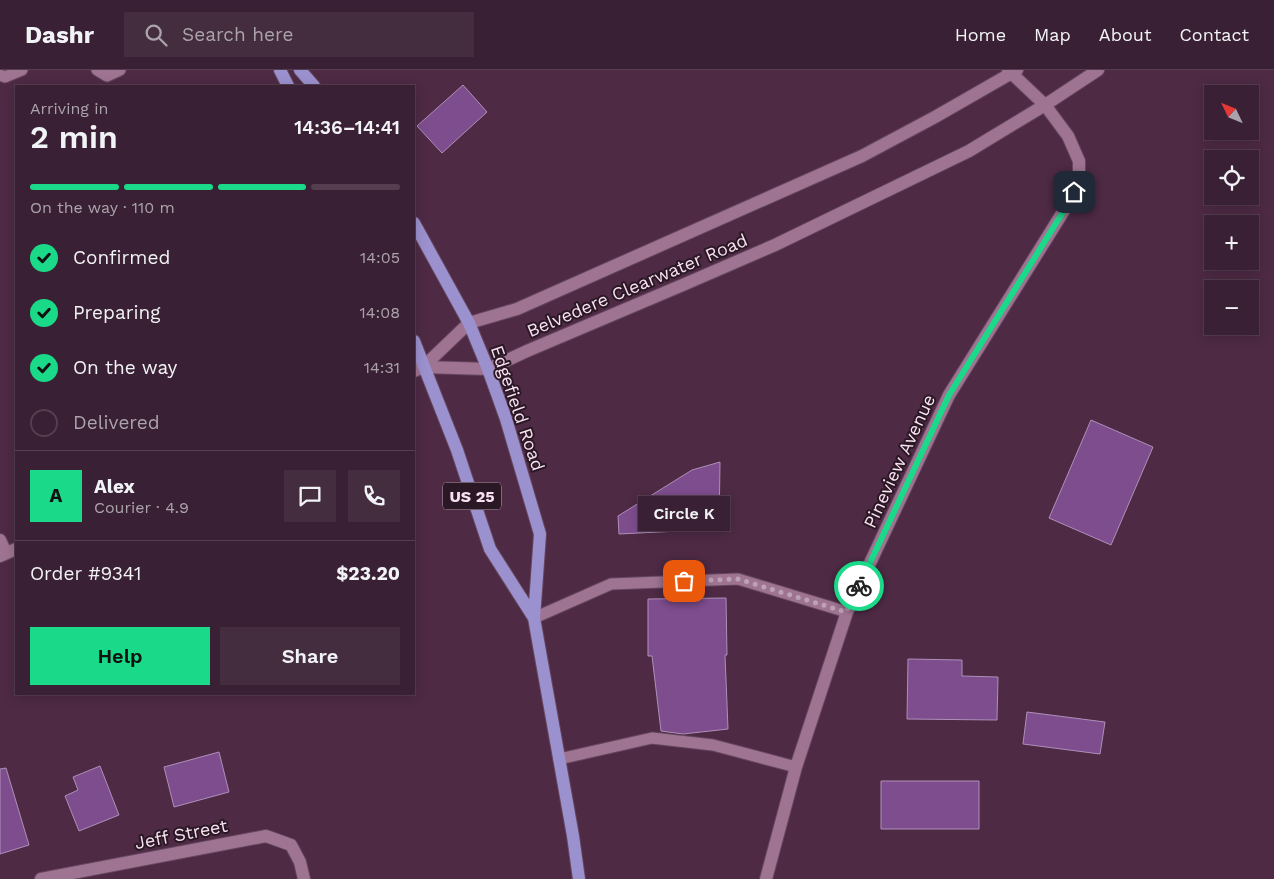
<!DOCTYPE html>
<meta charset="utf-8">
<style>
body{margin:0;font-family:"Work Sans",sans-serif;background:#452d40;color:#f1f3f6;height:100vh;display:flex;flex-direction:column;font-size:19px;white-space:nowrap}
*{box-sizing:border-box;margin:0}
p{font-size:16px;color:#aba3ac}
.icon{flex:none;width:28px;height:28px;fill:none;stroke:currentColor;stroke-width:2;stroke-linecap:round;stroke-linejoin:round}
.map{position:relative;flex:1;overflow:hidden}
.side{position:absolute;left:15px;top:15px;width:400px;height:610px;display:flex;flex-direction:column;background:#3a2034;border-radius:0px;box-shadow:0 2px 12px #0003,0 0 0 1px #543e4f}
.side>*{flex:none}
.needle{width:32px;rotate:313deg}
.fabs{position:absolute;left:1204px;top:15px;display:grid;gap:10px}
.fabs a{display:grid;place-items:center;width:55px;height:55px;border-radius:0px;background:#3a2034;box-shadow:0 2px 12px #0003,0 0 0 1px #543e4f;font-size:25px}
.pin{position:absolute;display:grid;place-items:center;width:42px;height:42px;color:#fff;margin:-21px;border-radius:10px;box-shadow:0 2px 8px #0006}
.courier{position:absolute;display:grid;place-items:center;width:50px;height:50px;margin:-25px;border:4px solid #1ad988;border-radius:50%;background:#fff;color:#222;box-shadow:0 1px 6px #0007}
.bubble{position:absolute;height:35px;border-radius:0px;background:#3a2034;box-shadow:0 2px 12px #0003,0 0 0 1px #543e4f;font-size:16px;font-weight:600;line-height:35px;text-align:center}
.headline em{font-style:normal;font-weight:600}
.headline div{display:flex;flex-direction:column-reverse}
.headline{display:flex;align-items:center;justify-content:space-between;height:85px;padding:0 15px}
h1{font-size:32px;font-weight:600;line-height:38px}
.bar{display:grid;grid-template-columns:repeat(4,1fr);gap:8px 5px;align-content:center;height:60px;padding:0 15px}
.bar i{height:6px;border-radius:4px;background:#543e4f}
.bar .selected{background:#1ad988}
.bar p{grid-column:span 4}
.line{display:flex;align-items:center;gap:12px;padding:0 15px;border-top:1px solid #543e4f}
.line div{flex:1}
.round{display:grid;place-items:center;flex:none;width:52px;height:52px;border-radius:0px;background:#452d40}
ol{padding:0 15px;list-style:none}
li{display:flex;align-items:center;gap:15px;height:55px}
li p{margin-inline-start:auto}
li .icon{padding:5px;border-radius:50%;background:#1ad988;color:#111;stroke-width:4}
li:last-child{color:#aba3ac}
li i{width:28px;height:28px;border:2px solid #543e4f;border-radius:50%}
.button{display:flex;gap:10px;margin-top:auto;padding:10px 15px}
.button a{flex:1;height:58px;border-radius:0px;background:#1ad988;color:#111;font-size:20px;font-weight:600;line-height:58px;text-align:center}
.button a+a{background:#452d40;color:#f1f3f6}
header{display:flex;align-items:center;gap:30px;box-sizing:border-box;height:70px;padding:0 25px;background:#3a2034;border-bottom:1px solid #543e4f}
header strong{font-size:24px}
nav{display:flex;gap:28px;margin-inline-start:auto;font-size:18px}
.search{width:350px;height:45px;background:#452d40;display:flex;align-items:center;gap:12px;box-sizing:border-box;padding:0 18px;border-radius:0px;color:#aba3ac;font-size:19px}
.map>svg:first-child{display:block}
.building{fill:#7e4d8e;stroke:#ae90b9}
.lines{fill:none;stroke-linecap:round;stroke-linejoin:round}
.service-casing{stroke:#66475f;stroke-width:13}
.minor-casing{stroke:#66475f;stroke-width:14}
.secondary-casing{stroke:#66475f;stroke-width:14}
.primary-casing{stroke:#66475f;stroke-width:14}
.service{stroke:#9f7492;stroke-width:11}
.minor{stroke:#9f7492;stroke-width:12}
.secondary{stroke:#9f7492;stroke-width:12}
.primary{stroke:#9c91cf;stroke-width:12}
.done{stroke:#bda1b5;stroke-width:5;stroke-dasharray:0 9}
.route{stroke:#1ad988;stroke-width:6}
.labels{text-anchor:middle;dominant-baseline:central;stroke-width:4;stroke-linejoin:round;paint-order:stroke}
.shield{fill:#2a1925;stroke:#bba5b4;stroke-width:1}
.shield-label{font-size:16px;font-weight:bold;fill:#f9e1f2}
.street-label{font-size:18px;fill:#f9e1f2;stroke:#2a1925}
</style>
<header>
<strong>Dashr</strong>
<div class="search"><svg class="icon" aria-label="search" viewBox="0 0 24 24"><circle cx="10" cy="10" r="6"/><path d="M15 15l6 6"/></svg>Search here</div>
<nav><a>Home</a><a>Map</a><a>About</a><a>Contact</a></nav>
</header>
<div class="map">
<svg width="1274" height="809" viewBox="0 0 1274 809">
<rect width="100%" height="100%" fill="#4e2a45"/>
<path class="building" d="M 463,15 L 487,42 L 442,83 L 417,56 Z
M 1091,350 L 1153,377 L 1111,475 L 1049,448 Z
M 720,392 L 719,459 L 619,464 L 618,446 L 692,400 Z
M 726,528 L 727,585 L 725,585 L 728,659 L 683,664 L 661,661 L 652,586 L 648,586 L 648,529 Z
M 908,589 L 962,590 L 962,606 L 998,607 L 997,650 L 907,649 Z
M 1027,642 L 1105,652 L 1100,684 L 1023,674 Z
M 219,682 L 229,722 L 174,737 L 164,697 Z
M 100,696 L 119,745 L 79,761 L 65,726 L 78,720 L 73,707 Z
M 6,698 L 29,775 L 0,784 L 0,699 Z
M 881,711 L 979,711 L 979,759 L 881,759 Z"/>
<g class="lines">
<g class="service-casing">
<path id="service" d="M 97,0 L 107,6 L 120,0
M 0,5 L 5,7 L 22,0
M 534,548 L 611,514 L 738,509 L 847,542
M 559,689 L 652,668 L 713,675 L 796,697"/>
</g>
<g class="minor-casing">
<path id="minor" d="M 414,301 L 423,297
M 0,470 L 6,483
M 0,486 L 16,479
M 41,809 L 266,766 L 291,775 L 300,792 L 304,809
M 766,809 L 796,697 L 847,542 L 949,325 L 1068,134 L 1079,111 L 1079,91 L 1068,66 L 1045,35 L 1008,0"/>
</g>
<g class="secondary-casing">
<path id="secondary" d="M 423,297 L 488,299 L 527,281 L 685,214 L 775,175 L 969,81 L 1045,35 L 1098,0
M 423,297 L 469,253 L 517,239 L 862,86 L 935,47 L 1017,0"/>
</g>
<g class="primary-casing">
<path id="primary" d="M 280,0 L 288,16
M 300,0 L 314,16
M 414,153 L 469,253 L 488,299 L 506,349 L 540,464 L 534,548 L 573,766 L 579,809
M 414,271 L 457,380 L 490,479 L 534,548"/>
</g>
<use href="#service" class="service"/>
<use href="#minor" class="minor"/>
<use href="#secondary" class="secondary"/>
<use href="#primary" class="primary"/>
</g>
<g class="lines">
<path class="done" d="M 684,511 L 738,509 L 846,542 L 859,516"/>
<path class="route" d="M 859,516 L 949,325 L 1068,134 L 1074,122"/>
</g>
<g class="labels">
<rect class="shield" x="443" y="412.5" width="58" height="27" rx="4"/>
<g class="shield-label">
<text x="472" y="426">US 25</text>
</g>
<g class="street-label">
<text transform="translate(637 215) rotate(-23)">Belvedere Clearwater Road</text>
<text transform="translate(518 338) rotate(71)">Edgefield Road</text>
<text transform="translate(899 391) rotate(-65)">Pineview Avenue</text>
<text transform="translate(181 764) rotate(-11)">Jeff Street</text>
</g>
</g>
</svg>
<div class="fabs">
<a><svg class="needle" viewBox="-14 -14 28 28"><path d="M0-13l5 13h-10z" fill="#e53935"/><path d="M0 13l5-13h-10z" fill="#aba3ac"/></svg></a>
<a><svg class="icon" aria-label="locate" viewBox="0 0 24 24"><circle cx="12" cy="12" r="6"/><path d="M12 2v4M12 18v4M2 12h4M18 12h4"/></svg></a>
<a>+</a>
<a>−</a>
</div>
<div class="pin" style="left:684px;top:511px;background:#ea580c"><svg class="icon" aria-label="bag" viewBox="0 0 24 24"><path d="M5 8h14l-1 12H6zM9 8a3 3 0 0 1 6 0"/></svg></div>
<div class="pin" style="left:1074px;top:122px;background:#1f2937"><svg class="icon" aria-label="home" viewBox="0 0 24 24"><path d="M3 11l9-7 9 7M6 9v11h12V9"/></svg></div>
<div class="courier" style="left:859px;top:516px"><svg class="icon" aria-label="bike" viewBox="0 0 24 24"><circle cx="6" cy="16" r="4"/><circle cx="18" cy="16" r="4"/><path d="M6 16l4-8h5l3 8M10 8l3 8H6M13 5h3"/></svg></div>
<div class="bubble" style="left:638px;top:426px;width:92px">Circle K</div>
<section class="side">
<div class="headline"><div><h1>2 min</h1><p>Arriving in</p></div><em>14:36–14:41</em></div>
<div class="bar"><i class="selected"></i><i class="selected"></i><i class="selected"></i><i></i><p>On the way · 110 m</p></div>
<ol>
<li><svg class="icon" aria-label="check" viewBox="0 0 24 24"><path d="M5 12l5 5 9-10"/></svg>Confirmed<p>14:05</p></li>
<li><svg class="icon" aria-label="check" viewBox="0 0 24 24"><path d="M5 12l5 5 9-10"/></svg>Preparing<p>14:08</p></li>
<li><svg class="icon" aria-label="check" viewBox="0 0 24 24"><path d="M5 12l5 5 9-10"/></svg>On the way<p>14:31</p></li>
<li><i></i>Delivered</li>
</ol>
<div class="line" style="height:90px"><b class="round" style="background:#1ad988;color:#111">A</b><div><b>Alex</b><p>Courier · 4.9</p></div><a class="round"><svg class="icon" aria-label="chat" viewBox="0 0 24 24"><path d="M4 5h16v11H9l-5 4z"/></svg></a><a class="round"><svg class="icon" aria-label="phone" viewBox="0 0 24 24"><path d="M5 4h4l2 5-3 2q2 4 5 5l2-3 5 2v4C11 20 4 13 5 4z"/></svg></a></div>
<div class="line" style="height:65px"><div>Order #9341</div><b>$23.20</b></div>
<div class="button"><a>Help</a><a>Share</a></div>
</section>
</div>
